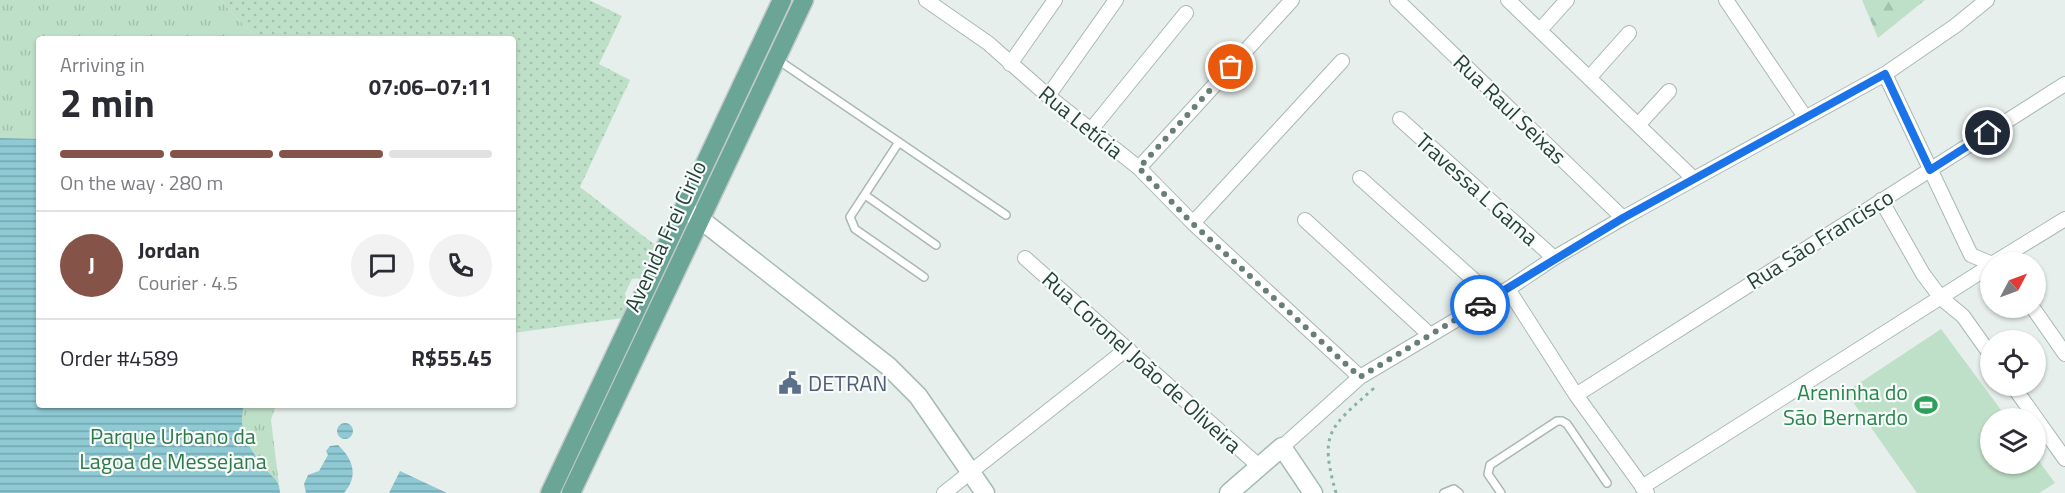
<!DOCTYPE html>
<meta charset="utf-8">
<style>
body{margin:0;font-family:"Titillium Web",sans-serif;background:#f2f2f3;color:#2b2b33;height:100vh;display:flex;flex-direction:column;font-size:22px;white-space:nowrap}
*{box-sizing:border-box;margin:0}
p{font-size:20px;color:#7c7c81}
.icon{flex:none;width:33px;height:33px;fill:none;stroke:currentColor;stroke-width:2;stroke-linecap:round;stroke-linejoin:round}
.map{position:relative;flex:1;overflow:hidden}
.sheet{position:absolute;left:36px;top:36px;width:480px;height:372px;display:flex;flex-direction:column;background:#fff;border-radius:6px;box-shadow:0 2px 4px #0004}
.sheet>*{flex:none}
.needle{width:39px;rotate:49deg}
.tools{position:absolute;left:1980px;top:252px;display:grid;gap:12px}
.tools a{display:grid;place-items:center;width:66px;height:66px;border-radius:50%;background:#fff;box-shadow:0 2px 4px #0004;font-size:30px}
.pin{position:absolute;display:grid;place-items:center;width:51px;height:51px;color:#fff;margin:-26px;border:3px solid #fff;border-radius:50%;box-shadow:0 2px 6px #0007}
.courier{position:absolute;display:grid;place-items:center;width:60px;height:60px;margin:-30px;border:4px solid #1a73e8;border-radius:50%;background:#fff;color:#222;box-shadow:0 2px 8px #0007}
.headline em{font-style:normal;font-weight:700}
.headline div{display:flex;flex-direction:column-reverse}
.headline{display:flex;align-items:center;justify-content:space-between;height:102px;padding:0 24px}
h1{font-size:39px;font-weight:700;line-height:45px}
.bar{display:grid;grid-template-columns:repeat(4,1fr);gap:9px 6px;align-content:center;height:72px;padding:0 24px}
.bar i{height:8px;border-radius:4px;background:#e1e1e2}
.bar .current{background:#855347}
.bar p{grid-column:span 4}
.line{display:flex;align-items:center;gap:15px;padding:0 24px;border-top:2px solid #e1e1e2}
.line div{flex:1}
.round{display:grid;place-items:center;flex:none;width:63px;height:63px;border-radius:32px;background:#f2f2f3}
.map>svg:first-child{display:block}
.grass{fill:url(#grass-dots)}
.forest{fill:url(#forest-firs)}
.park{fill:url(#park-tufts)}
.pitch{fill:#bfe0c8}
.water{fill:url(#water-rules)}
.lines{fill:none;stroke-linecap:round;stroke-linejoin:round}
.lane-casing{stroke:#a8b8b2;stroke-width:10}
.street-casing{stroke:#a8b8b2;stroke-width:16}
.secondary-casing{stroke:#a4bbb3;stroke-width:21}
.primary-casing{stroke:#c2cac8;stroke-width:21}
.path{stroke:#86b3a5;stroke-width:3;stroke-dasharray:3 4.5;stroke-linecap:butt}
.lane{stroke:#fff;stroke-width:7}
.street{stroke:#fff;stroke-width:14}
.secondary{stroke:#fff;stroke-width:18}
.primary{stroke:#6aa596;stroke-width:18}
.done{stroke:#687f78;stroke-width:6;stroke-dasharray:0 10.8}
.route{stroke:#1a73e8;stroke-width:8}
.labels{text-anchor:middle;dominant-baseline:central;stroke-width:4.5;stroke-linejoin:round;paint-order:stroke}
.street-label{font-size:22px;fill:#24423a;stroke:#f7fbf9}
.service-label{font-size:22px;fill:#4e5e75;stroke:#f7fbf9;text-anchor:start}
.leisure-label{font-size:22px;fill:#27864d;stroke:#f7fbf9;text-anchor:end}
.park-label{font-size:22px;fill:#2d7a4b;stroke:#f7fbf9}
</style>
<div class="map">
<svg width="2065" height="493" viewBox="0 0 2065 493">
<defs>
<pattern id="grass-dots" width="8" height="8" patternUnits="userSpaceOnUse" patternTransform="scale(1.5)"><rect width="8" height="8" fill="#bfe0c8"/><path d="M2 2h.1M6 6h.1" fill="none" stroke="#a4c1ad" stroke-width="1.8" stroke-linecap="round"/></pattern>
<pattern id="forest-firs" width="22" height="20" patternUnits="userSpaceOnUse" patternTransform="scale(1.5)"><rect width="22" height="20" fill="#bfe0c8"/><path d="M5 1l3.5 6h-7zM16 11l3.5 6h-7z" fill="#a4c1ad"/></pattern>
<pattern id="park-tufts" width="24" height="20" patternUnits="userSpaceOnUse" patternTransform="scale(1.5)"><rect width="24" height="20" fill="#bfe0c8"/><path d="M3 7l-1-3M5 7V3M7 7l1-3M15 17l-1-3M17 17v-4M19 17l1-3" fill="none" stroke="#a4c1ad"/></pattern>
<pattern id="water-rules" width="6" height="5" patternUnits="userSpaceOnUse" patternTransform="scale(1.5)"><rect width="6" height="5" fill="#8ec9d4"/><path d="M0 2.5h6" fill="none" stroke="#74a5ad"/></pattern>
</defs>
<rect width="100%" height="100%" fill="#e6efeb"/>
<path class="grass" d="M 220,0 L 589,0 L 622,16 L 599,64 L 630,80 L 580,187 L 655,245 L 640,278 L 632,279 L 625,293 L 627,305 L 623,318 L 513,333 L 513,39 L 261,39 L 246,27 Z"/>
<path class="forest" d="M 1862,0 L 1925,0 L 1878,38 Z"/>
<path class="park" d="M 0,0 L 220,0 L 246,27 L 261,39 L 39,39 L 39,405 L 276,405 L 271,420 L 280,493 L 0,493 Z"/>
<path class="pitch" d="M 1941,329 L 2007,418 L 1990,418 L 1990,464 L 2036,464 L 2036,457 L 2055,483 L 2039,493 L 1917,493 L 1846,392 Z"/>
<path class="water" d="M 0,138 L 39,139 L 39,405 L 244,405 C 236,432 252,453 269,473 C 276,480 279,482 280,493 L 0,493 Z
M337 431a8 8 0 1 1 16 0a8 8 0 1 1-16 0Z
M 338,445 C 353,459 359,476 344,493 L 306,493 L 304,484 L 308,475 L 319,471 L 328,455 L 326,451 L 330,446 Z
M 400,471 L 447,493 L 389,493 Z"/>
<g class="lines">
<g class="lane-casing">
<path id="lane" d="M 778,60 L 1006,215
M 899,142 L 850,217 L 855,229 L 924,277
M 865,195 L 936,245
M 1444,493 L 1454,489 L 1459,493
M 1501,493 L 1488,474 L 1490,465 L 1557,421 L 1562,421 L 1567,424 L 1607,483"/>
</g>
<g class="street-casing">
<path id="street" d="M 926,0 L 988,43 L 1048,96 L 1139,168 L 1193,223 L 1360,377
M 1397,0 L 1623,218
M 1508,0 L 1694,179
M 1726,0 L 1805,117
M 1540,30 L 1567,0
M 1010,64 L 1055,0
M 1885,74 L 1971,255 L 1990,263
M 1589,78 L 1629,33
M 1048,96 L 1116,0
M 1400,119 L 1554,258
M 1638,125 L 1669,91
M 1090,131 L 1186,13
M 1139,168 L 1292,0
M 1360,178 L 1493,297
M 1881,200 L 1923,274 L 1941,298 L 1963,316 L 1990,354
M 1305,220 L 1430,335
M 1193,223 L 1342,61
M 1025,258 L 1260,467
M 1995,262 L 2065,219
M 1508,289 L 1576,395 L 1647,493
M 2033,308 L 2065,354
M 2013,386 L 2065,459
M 1576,395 L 2065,84
M 1282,447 L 1360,377 L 1508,289 L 1554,258 L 1623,218 L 1885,74 L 1955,26 L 1987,0
M 1642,487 L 1990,266
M 944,493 L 1128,348"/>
</g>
<g class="secondary-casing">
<path id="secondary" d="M 687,211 L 700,219 L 888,366 L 918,396 L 985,493
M 1229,493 L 1282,447 L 1313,493"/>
</g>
<g class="primary-casing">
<path id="primary" d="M 550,493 L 782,0
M 571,493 L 804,0"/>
</g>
<path class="path" d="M 1336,493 C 1319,433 1329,428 1373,389 L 1371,387"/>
<use href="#lane" class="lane"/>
<use href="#street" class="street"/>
<use href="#secondary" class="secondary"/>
<use href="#primary" class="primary"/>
</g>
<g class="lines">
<path class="done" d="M 1231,67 L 1139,168 L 1192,223 L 1360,377 L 1480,305"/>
<path class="route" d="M 1480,305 L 1623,218 L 1885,74 L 1930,170 L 1988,133"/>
</g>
<defs>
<g id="civic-bare" transform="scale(1.8)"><path d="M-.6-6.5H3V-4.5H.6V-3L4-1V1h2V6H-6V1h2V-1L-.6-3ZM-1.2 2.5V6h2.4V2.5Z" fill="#5c6f8a" stroke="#f7fbf9" stroke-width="2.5" paint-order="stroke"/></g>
<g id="stadium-bare" transform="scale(1.8)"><path d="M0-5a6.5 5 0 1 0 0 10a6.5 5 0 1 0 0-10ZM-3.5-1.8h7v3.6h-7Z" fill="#2e9e5b" stroke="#f7fbf9" stroke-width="2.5" paint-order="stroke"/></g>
</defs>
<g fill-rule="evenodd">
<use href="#civic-bare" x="790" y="383"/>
<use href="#stadium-bare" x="1926" y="405"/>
</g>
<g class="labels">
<g class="street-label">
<text transform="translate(1510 109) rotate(44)">Rua Raul Seixas</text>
<text transform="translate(1081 122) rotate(39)">Rua Letícia</text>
<text transform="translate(1477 189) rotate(42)">Travessa L Gama</text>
<text transform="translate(665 236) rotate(-65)">Avenida Frei Cirilo</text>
<text transform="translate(1820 239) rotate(-32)">Rua São Francisco</text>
<text transform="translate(1142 362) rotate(42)">Rua Coronel João de Oliveira</text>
</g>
<g class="service-label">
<text x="808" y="383">DETRAN</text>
</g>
<g class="leisure-label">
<text x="1908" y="392">Areninha do<tspan x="1908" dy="25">São Bernardo</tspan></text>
</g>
<g class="park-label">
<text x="173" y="436">Parque Urbano da<tspan x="173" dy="25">Lagoa de Messejana</tspan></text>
</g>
</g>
</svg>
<div class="tools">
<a><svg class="needle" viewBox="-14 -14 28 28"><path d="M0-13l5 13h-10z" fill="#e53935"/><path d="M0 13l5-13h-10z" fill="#7c7c81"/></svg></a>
<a><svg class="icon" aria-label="locate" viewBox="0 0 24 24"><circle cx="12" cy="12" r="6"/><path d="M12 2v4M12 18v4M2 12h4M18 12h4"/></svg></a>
<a><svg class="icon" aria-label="layers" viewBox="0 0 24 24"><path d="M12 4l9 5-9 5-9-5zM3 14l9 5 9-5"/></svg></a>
</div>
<div class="pin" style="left:1231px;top:67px;background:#ea580c"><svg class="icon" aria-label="bag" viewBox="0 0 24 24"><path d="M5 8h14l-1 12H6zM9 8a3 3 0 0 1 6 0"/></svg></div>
<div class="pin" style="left:1988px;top:133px;background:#1f2937"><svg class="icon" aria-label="home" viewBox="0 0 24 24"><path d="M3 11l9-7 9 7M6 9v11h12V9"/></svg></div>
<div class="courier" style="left:1480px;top:305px"><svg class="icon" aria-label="car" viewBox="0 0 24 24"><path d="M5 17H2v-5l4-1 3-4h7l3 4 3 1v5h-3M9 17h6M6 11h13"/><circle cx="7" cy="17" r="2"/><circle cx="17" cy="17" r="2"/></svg></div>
<section class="sheet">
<div class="headline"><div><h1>2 min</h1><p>Arriving in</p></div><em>07:06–07:11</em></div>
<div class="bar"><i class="current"></i><i class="current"></i><i class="current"></i><i></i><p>On the way · 280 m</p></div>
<div class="line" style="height:108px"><b class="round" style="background:#855347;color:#fff">J</b><div><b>Jordan</b><p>Courier · 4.5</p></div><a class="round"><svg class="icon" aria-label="chat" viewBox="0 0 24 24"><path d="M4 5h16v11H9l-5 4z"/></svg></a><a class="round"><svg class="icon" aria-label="phone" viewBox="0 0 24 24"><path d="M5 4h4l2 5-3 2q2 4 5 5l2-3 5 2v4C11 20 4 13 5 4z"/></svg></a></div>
<div class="line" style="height:78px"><div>Order #4589</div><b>R$55.45</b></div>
</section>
</div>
